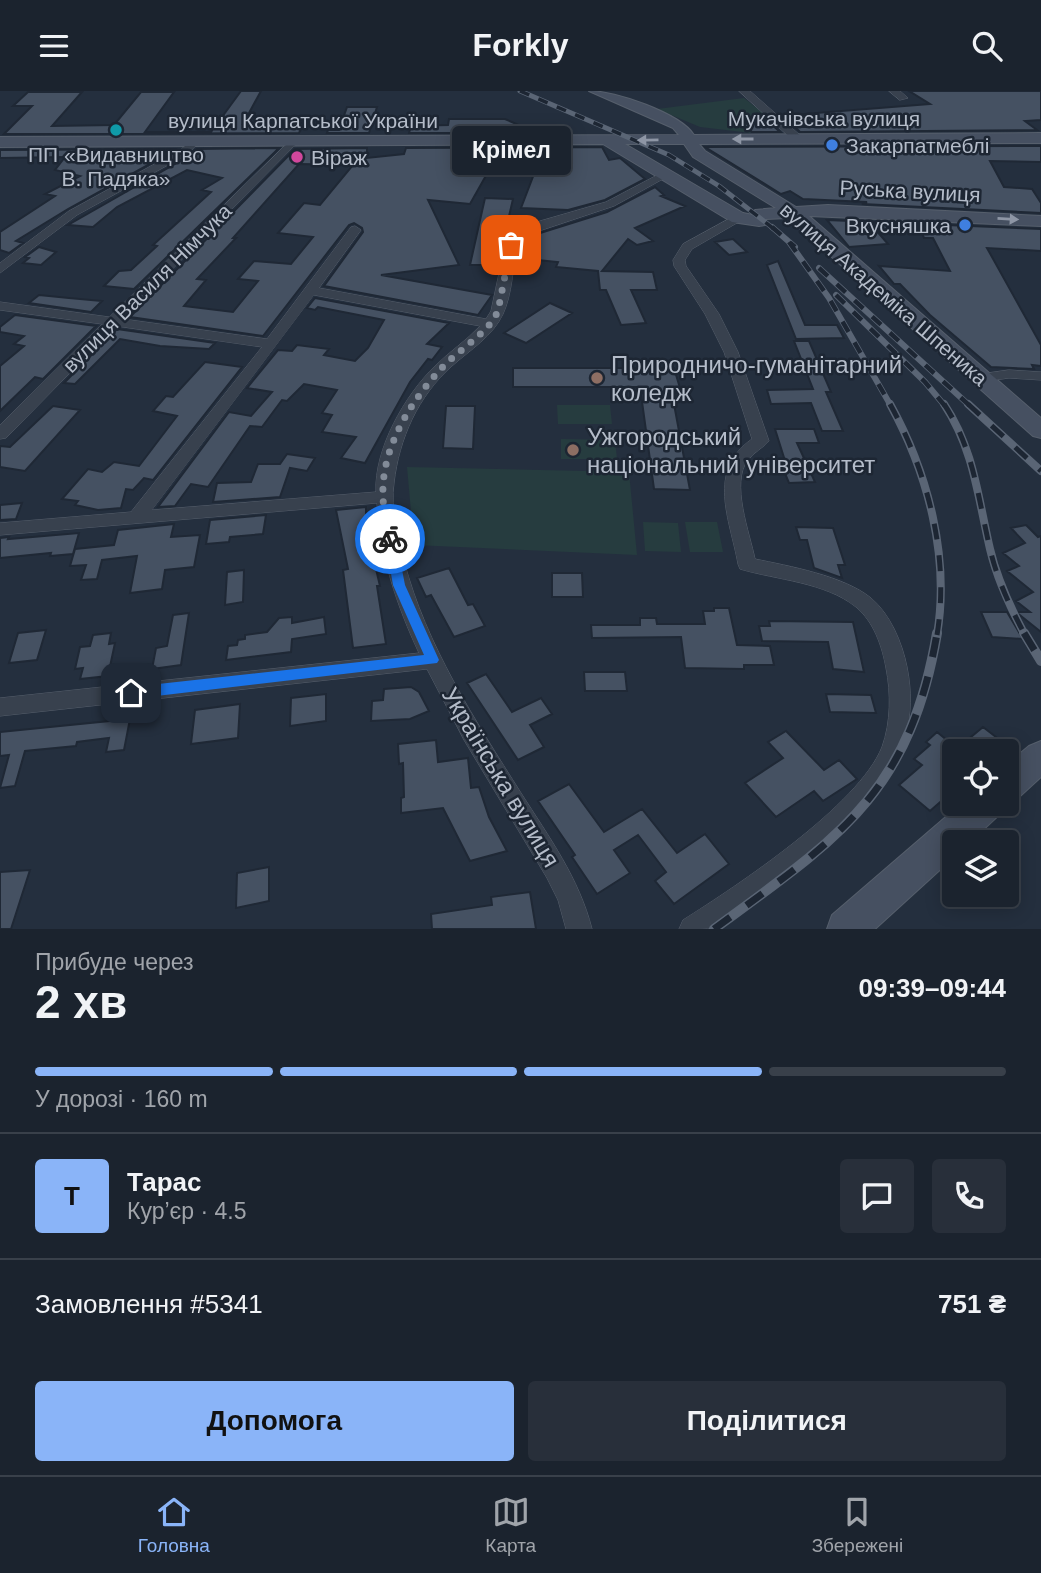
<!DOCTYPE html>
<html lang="uk">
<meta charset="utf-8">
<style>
body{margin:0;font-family:Helvetica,sans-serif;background:#282f3a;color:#f1f3f6;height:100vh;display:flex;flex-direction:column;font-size:26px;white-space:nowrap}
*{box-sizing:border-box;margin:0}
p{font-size:23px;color:#a0a4aa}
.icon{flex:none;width:38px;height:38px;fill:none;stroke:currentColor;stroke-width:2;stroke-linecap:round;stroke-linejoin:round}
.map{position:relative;height:838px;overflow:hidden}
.details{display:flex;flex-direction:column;background:#1b232e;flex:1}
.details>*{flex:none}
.buttons{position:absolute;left:942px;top:648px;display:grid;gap:14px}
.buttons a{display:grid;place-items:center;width:77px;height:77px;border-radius:7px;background:#1b232e;box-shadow:0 4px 18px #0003,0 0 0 2px #39404a;font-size:35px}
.pin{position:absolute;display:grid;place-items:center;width:60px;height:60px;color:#fff;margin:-30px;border-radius:14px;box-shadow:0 4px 10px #0006}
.courier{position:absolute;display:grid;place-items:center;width:70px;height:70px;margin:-35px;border:5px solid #1a73e8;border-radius:50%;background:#fff;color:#222;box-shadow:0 2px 9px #0007}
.bubble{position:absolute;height:49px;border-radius:7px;background:#1b232e;box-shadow:0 4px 18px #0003,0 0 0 2px #39404a;font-size:23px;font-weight:800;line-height:49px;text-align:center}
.head em{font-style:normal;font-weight:800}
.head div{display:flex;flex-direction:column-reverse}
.head{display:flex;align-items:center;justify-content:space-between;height:119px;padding:0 35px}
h1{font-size:46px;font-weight:800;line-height:52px}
.bar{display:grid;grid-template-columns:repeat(4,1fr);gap:10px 7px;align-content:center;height:84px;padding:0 35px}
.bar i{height:9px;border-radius:5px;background:#39404a}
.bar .current{background:#8ab4f8}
.bar p{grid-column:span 4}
.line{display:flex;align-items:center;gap:18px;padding:0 35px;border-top:2px solid #39404a}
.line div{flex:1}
.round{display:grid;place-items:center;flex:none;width:74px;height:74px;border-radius:7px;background:#282f3a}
.button{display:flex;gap:14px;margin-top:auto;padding:14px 35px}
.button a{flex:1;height:80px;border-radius:7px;background:#8ab4f8;color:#111;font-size:28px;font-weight:800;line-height:80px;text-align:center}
.button a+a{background:#282f3a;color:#f1f3f6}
header{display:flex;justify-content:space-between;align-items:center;height:91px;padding:0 35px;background:#1b232e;font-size:32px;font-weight:800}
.dock{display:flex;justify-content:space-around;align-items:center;height:98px;border-top:2px solid #39404a;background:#1b232e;font-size:19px;color:#a0a4aa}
.dock a{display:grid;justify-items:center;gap:4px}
.dock .current{color:#8ab4f8}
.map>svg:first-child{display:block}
.green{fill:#263c3f}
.building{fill:#455162;stroke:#1f2835;stroke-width:2;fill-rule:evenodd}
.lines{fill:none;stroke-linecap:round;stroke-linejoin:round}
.street-casing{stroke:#565f6c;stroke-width:1}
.secondary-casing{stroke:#565f6c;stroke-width:2}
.street{fill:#38414e;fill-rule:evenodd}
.secondary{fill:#465061;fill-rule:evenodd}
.rail-far3-casing{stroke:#5a6575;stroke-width:5}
.rail-far2-casing{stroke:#5a6575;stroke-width:6}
.rail-far1-casing{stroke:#5a6575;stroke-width:8}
.rail-casing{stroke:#5a6575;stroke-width:10}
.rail-far3{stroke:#1d2633;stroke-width:3.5;stroke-dasharray:10;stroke-linecap:butt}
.rail-far2{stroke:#1d2633;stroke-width:4.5;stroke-dasharray:12;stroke-linecap:butt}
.rail-far1{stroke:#1d2633;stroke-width:5;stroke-dasharray:16;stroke-linecap:butt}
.rail{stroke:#1d2633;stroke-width:7;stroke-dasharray:20;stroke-linecap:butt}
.oneway{fill:#8e96a5}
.route{fill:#1a73e8}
.done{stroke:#828b98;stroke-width:7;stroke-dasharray:0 12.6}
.culture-dot{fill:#0f9aa8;stroke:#1d2633;stroke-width:2.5}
.shop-dot{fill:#3f7fe0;stroke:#1d2633;stroke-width:2.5}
.hotel-dot{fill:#d1479c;stroke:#1d2633;stroke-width:2.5}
.education-dot{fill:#8d6e63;stroke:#1d2633;stroke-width:2.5}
.labels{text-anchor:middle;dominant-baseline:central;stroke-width:5;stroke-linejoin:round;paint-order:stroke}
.far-street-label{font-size:21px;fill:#b4bcc9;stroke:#1d2633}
.far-poi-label{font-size:21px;fill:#b4bcc9;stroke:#1d2633;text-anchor:start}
.poi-label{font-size:24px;fill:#b4bcc9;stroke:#1d2633;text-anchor:start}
.street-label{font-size:24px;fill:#b4bcc9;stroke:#1d2633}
</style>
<header><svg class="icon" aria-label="menu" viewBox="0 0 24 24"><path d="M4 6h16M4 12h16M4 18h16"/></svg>Forkly<svg class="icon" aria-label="search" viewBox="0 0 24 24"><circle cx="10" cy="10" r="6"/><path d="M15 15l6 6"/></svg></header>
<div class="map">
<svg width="1041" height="838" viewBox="0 0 1041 838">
<rect width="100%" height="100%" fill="#242f3e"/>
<path class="green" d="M 744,7 L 773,30 L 743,32 L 751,42 L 700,36 L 657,18 Z
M 557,314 L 610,314 L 612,333 L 558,333 Z
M 561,348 L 615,349 L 617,368 L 561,368 Z
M 407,376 L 629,381 L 637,464 L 414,454 Z
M 643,431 L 678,432 L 681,461 L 645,460 Z
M 685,431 L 717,431 L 723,461 L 690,461 Z"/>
<path class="building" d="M 241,0 L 261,0 L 243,33 L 304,32 L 299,42 L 4,43 L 32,15 L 13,15 L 28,1 L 82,1 L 52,35 L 114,34 L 141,1 L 174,1 L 145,41 L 211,41 Z
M 909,0 L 1041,0 L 1041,29 L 1025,30 L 1037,39 L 800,41 L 795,36 L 814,36 L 803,23 L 930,13 Z
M 347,16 L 377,16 L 369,42 L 327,42 L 328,39 L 339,39 Z
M 449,28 L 505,28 L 530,39 L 536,37 L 547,42 L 409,42 L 411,35 L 448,34 Z
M 769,31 L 780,41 L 752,41 L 743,33 Z
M 1041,55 L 1041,71 L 990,70 L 1004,96 L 1032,98 L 1041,112 L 1041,122 L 862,113 L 867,111 L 803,108 L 790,100 L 781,103 L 705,56 Z
M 602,56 L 609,69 L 620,67 L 645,88 L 605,109 L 568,119 L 521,117 L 534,83 L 488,81 L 470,113 L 428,109 L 459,174 L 381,184 L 492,204 L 478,224 L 324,195 L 363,141 L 362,137 L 354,132 L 349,134 L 263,245 L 130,226 L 295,58 L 367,57 L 367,67 L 404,63 L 406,57 ZM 299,73 L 353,74 L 320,114 L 304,112 L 278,142 L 313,146 L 291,173 L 254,170 L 238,188 L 258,190 L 233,221 L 184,215 L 206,189 L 197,188 L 236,147 L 233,147 Z
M 279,57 L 134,198 L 104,195 L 119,180 L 131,179 L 157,155 L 153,154 L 211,101 L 202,99 L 222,87 L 187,79 L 117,116 L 93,136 L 68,134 L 189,65 L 197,58 Z
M 177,58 L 68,118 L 16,150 L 23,152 L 9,162 L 0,159 L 0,141 L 55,105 L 45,103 L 80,85 L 55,79 L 65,66 L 0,67 L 0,59 Z
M 655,96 L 664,104 L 661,105 L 685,115 L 635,137 L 653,150 L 637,154 L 628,148 L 602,180 L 653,181 L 657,199 L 631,199 L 646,232 L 621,234 L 606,199 L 600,199 L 598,180 L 556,176 L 558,171 L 518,167 L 519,157 L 537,143 L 607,121 Z
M 485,107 L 513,108 L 507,134 L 501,134 L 493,174 L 470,174 Z
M 827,129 L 1041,138 L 1041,160 L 987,157 L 1041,254 L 1041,275 L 1032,274 L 1034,278 L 991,276 L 930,224 L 900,193 L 894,193 L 879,175 L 950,180 L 933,147 L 924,147 L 921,140 L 875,138 L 888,153 L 849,156 Z
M 733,148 L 747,161 L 729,164 L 715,151 Z
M 39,156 L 56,161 L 41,174 L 23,172 L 29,167 L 25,166 Z
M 778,170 L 805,234 L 837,234 L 844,247 L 796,248 L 767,174 Z
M 39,204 L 69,207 L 102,210 L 91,221 L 29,212 Z
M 315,207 L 449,232 L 427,253 L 442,256 L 432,269 L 428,268 L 410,291 L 365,372 L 341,367 L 356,346 L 322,341 L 332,324 L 322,322 L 337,299 L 304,293 L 287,310 L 282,309 L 262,336 L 250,335 L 208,396 L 191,393 L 175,415 L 158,416 L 229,321 L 251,325 L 272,301 L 247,297 L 278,259 L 292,260 L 297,254 L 329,258 L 324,264 L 355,270 L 368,257 L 384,229 L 318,216 L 315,219 L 307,217 Z
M 550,212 L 572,222 L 526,252 L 504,242 Z
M 15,224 L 96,235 L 43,288 L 35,286 L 0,320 L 0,275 L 24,255 L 14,253 L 24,245 L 0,241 L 0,236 Z
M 117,238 L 215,252 L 209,258 L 160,255 L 120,248 L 75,293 L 64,292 Z
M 794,250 L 809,250 L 831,301 L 826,301 L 843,340 L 822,340 L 811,312 L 771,313 L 767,299 L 813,298 Z
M 205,271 L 242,276 L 153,389 L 144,387 L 133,399 L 126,398 L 121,417 L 98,419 L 75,414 L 78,410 L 62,408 L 88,378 L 102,381 L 114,371 L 139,375 L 177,325 L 153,320 L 166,305 L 173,306 Z
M 513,277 L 674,277 L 680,297 L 671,297 L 690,399 L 654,398 L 640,296 L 513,296 Z
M 53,315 L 80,319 L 25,380 L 0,376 L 0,355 L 10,356 Z
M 446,315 L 475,315 L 473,358 L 443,357 Z
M 775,338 L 814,338 L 819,352 L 797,352 L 815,391 L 789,392 L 781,373 L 786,373 Z
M 287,363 L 315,367 L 307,380 L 290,377 L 280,406 L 213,411 L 217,392 L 251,391 L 258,373 L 280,373 Z
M 22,412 L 16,428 L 0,429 L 0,414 Z
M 366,416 L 366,435 L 380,495 L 377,495 L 386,553 L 353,557 L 343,479 L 348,478 L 336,419 Z
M 266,424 L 263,443 L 230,446 L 229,451 L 206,453 L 210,429 Z
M 174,433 L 171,446 L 200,444 L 194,476 L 165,479 L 162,498 L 130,502 L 137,465 L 102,469 L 97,488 L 81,489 L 86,474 L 70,475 L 75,458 L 114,454 L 118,439 Z
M 1026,434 L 1038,446 L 1041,445 L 1041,541 L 1016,521 L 1030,521 L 1016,510 L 1033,501 L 1007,480 L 1019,475 L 1003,462 L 1025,452 L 1011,437 Z
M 796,436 L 833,437 L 845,474 L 838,474 L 842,487 L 814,477 L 807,449 L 800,449 Z
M 79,442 L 73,463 L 50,465 L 51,462 L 0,467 L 0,447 L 9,446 L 8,448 Z
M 449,477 L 468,514 L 473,513 L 485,535 L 454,546 L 431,504 L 426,506 L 417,487 Z
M 244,479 L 243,511 L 225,514 L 227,481 Z
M 552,482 L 582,482 L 583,506 L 552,506 Z
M 714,517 L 729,517 L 737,554 L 770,555 L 774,574 L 744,574 L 744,578 L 685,577 L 681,546 L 592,547 L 591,534 L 640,534 L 640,527 L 656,527 L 657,533 L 705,533 L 703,520 L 714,520 Z
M 981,521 L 1007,521 L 1023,548 L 992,546 Z
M 189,522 L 181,574 L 152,578 L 156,557 L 167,555 L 173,524 Z
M 292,526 L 292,532 L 324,526 L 326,543 L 292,548 L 291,561 L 226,569 L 228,555 L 237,554 L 238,549 L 245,548 L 245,544 L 267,541 L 279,527 Z
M 769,530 L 853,531 L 864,581 L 833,578 L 828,551 L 762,550 L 759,535 L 770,535 Z
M 46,539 L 37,569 L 9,572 L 18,542 Z
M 111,542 L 109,553 L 115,552 L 108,585 L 80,588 L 83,577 L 75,578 L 80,556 L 90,555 L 93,544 Z
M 584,581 L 625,581 L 627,600 L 585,600 Z
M 486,583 L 512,621 L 541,607 L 552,623 L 530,634 L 544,656 L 518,669 L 467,592 Z
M 411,596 L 419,601 L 429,620 L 410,628 L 371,630 L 372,610 L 383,609 L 384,598 Z
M 326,603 L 326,630 L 290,635 L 291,607 Z
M 826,603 L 871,604 L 876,622 L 830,621 Z
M 240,613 L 238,647 L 191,653 L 195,619 Z
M 130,628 L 124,659 L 106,661 L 109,647 L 77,651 L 76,655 L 25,660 L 15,695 L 0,697 L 9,664 L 0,665 L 0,641 Z
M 983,636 L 1014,660 L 954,660 L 954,699 L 930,720 L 899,694 L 922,674 L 914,668 L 930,654 L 926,651 L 937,641 L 954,655 L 954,660 Z
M 786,640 L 824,679 L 839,669 L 857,688 L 823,710 L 814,700 L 776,726 L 745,692 L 783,667 L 768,651 Z
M 436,649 L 438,671 L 468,667 L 471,697 L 479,696 L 489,726 L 507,760 L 470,770 L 443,717 L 401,722 L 401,707 L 404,706 L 403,672 L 399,673 L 398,653 Z
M 569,693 L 604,741 L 642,718 L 677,762 L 705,743 L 729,773 L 674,813 L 655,790 L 666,781 L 638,744 L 614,759 L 630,782 L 597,803 L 572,766 L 575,764 L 538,710 Z
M 269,776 L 269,810 L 236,817 L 237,782 Z
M 30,779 L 11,838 L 0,838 L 0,781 Z
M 530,801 L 536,838 L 432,838 L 431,823 L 492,814 L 491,806 Z"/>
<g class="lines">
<g class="street-casing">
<path id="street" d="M 739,0 L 750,0 L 802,46 L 802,50 L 794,50 Z
M 889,0 L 900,0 L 908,7 L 900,9 Z
M 195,47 L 200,50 L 188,63 L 77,124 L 0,182 L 0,172 L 69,120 L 180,59 Z
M 293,47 L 298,50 L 297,52 L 123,228 L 267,248 L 351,136 L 355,135 L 361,139 L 319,197 L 486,228 L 491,220 L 505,154 L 516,142 L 540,130 L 606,111 L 663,81 L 672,83 L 614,115 L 536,141 L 517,155 C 513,176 512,204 503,223 C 493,245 470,259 452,275 C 418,305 399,348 394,392 C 390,417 398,446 404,470 C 426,554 475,629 521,702 C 549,746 579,787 592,838 L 566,838 L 558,809 L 547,787 L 464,649 L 427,578 L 0,625 L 0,607 L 419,562 C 397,515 380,465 377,412 L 0,444 L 0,432 L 131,421 L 262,256 L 116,235 L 6,347 L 0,348 L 0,334 L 102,233 L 0,219 L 0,211 L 109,226 ZM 314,204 L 480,235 C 466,250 449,261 435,275 C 405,304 374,358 376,401 L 152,419 Z
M 738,123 L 742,125 L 742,129 L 692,158 L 685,169 L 686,175 L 719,223 L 738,261 L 769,350 C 763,357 754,361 748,369 C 730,391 750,443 755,468 C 789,475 844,485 871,507 C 890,523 902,551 907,576 C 927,675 854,732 785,788 C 769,801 735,831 716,837 C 706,838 690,838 679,838 L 683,829 C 737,795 859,714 882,656 C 891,631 891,602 886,577 C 882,555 874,531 856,516 C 825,491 777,489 740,478 L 738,473 C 730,428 706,380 752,348 L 724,261 L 705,223 L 674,175 L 673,169 L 683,153 Z
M 1009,279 L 1041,281 L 1041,289 L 1009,287 L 981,291 L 974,287 L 981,283 Z"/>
</g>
<g class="secondary-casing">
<path id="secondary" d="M 589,0 C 615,0 680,22 694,44 L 1041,42 L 1041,52 L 699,53 L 705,60 L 796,116 L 828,114 L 1041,125 L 1041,135 L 809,125 L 1041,327 L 1041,347 L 1033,345 L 788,127 L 766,128 L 765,134 L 759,135 L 732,131 L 603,53 L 0,56 L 0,46 L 679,44 L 673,37 ZM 625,53 L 684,53 L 693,66 L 776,117 L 755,119 L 753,124 L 743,122 Z
M 1041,650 L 1041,686 L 1018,707 L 1006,711 L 1006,674 L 1029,655 Z
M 962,712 L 1005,712 L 1000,723 L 970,751 L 954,751 L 954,766 L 875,838 L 827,838 L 832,824 Z"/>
</g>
<use href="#street" class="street"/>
<use href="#secondary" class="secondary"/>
<g class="rail-far3-casing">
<path id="rail-far3" d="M 520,0 L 669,64 L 719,95 L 774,138"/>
</g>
<g class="rail-far2-casing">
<path id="rail-far2" d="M 772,136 L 795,156
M 789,151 L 829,207 L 891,315
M 819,177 L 970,315
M 836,204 L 925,291 L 945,315"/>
</g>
<g class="rail-far1-casing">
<path id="rail-far1" d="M 890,313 C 928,382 950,466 937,544
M 944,313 C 974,358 978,407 990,458 C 997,488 1010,516 1025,544
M 968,313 L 1041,380"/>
</g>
<g class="rail-casing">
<path id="rail" d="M 1024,542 L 1041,570
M 714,838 C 837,748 910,703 937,542"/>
</g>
<use href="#rail-far3" class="rail-far3"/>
<use href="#rail-far2" class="rail-far2"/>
<use href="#rail-far1" class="rail-far1"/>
<use href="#rail" class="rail"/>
</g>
<defs><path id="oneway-solid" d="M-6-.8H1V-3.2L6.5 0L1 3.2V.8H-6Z" transform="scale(1.75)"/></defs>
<g class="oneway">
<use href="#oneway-solid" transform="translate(743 48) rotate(180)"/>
<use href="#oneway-solid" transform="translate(648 49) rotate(179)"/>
<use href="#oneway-solid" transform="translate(1008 128) rotate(3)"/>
</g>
<path class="route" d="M 390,444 L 396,448 L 405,494 L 439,569 L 437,572 L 131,608 L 126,606 L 124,602 L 131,596 L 424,564 L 393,494 L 385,448 Z"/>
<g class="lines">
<path class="done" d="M 390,448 C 388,434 383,419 383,405 C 381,359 409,313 439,280 C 456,261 479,248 494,228 L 498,220 L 511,154"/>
</g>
<circle class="culture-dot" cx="116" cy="39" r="7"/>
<g class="shop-dot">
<circle cx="832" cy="54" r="7"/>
<circle cx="965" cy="134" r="7"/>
</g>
<circle class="hotel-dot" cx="297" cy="66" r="7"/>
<g class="education-dot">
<circle cx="597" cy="287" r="7"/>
<circle cx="573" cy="359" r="7"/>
</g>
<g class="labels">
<g class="far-street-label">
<text x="824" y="27">Мукачівська вулиця</text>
<text x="303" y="29">вулиця Карпатської України</text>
<text transform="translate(910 100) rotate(3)">Руська вулиця</text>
<text transform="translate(147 197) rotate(-45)">вулиця Василя Німчука</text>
<text transform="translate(884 203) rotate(41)">вулиця Академіка Шпеника</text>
</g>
<g class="far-poi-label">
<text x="846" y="54">Закарпатмеблі</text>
<text x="116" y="63" text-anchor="middle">ПП «Видавництво<tspan x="116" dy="24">В. Падяка»</tspan></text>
<text x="311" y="66">Віраж</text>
<text x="951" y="134" text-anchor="end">Вкусняшка</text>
</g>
<g class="poi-label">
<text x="611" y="273">Природничо-гуманітарний<tspan x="611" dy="28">коледж</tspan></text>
<text x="587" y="345">Ужгородський<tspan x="587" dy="28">національний університет</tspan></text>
</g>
<g class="street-label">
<text transform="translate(501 686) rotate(59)">Українська вулиця</text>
</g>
</g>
</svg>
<div class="buttons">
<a><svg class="icon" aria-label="locate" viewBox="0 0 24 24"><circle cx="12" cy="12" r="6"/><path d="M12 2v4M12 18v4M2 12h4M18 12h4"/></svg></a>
<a><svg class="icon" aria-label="layers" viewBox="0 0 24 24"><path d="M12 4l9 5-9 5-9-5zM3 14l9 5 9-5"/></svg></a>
</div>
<div class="pin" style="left:511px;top:154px;background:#ea580c"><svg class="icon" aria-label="bag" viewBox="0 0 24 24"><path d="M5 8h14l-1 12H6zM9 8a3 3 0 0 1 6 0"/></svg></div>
<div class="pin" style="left:131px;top:602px;background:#1f2937"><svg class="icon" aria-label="home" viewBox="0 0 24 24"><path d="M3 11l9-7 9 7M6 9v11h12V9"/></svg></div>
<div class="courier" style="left:390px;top:448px"><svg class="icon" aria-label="bike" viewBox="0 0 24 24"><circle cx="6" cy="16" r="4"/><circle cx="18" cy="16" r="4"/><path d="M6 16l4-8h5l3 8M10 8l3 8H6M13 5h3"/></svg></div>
<div class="bubble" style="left:452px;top:35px;width:119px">Крімел</div>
</div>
<section class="details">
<div class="head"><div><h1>2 хв</h1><p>Прибуде через</p></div><em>09:39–09:44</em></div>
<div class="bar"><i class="current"></i><i class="current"></i><i class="current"></i><i></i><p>У дорозі · 160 m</p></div>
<div class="line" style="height:126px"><b class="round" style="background:#8ab4f8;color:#111">Т</b><div><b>Тарас</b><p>Кур’єр · 4.5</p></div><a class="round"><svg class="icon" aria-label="chat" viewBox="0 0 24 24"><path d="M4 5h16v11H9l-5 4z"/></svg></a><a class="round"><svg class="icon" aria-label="phone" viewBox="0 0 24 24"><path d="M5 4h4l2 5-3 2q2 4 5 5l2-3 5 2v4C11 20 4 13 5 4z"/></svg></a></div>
<div class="line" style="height:91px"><div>Замовлення #5341</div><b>751 ₴</b></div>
<div class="button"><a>Допомога</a><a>Поділитися</a></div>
</section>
<nav class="dock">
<a class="current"><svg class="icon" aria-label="home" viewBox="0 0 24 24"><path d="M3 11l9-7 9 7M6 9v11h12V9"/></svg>Головна</a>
<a><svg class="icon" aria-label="map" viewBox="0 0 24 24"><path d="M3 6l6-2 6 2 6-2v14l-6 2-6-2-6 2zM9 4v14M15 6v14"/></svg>Карта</a>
<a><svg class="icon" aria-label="saved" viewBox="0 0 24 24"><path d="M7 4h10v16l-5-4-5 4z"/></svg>Збережені</a>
</nav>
